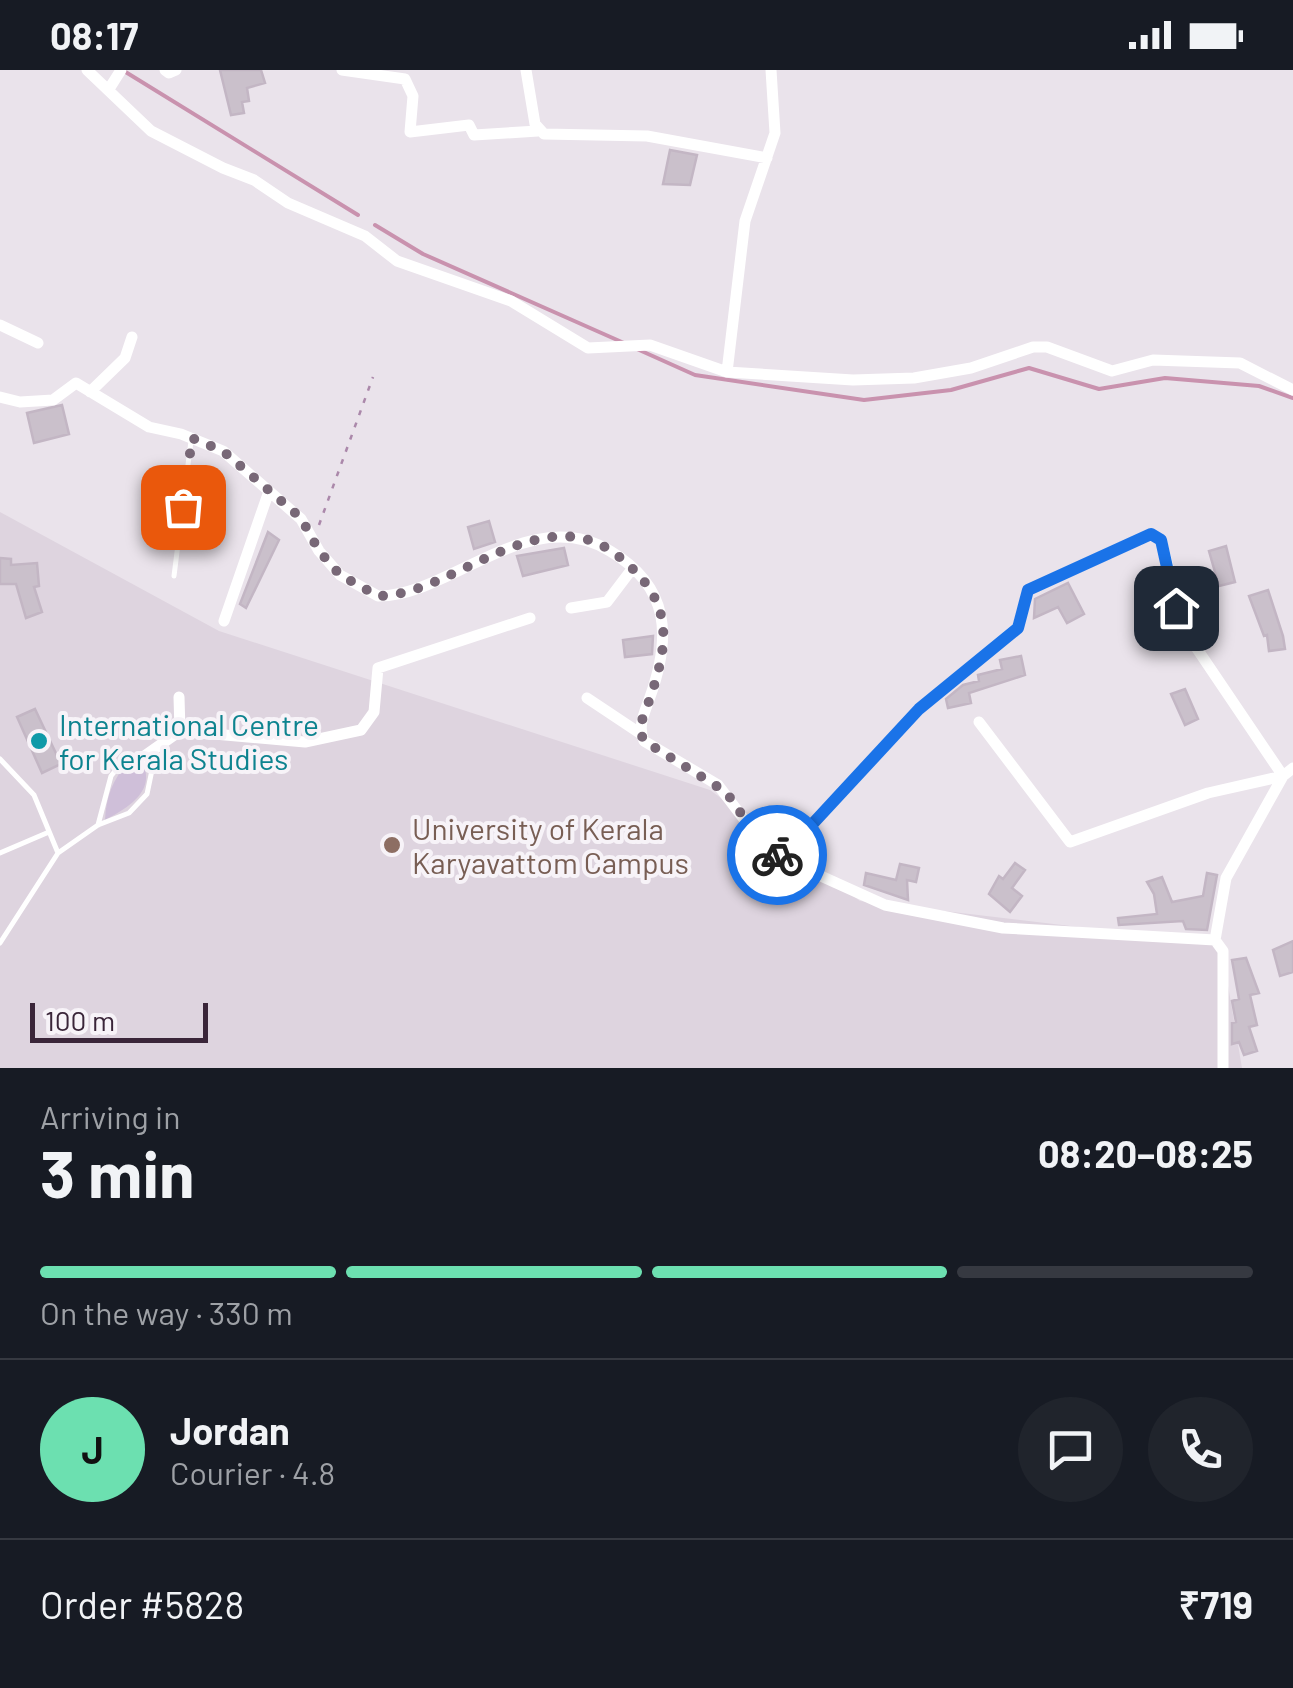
<!DOCTYPE html>
<meta charset="utf-8">
<style>
body{margin:0;font-family:Barlow,sans-serif;background:#20242c;color:#f1f3f6;height:100vh;display:flex;flex-direction:column;font-size:38px;white-space:nowrap}
*{box-sizing:border-box;margin:0}
p{font-size:32px;color:#9ea1a6}
.icon{flex:none;width:55px;height:55px;fill:none;stroke:currentColor;stroke-width:2;stroke-linecap:round;stroke-linejoin:round}
.map{position:relative;height:998px;overflow:hidden}
.drawer{display:flex;flex-direction:column;background:#171b24;flex:1}
.drawer>*{flex:none}
.scale{position:absolute;left:30px;bottom:25px;width:178px;box-sizing:border-box;padding-left:10px;border:5px solid #3a2539;border-top:0;font-size:28px;line-height:35px;white-space:nowrap;color:#3a2539;-webkit-text-stroke:8px #f7f3f8;paint-order:stroke}
.pin{position:absolute;display:grid;place-items:center;width:85px;height:85px;color:#fff;margin:-42px;border-radius:20px;box-shadow:0 5px 15px #0006}
.courier{position:absolute;display:grid;place-items:center;width:100px;height:100px;margin:-50px;border:8px solid #1a73e8;border-radius:50%;background:#fff;color:#222;box-shadow:0 2px 12px #0007}
.summary em{font-style:normal;font-weight:700}
.summary div{display:flex;flex-direction:column-reverse}
.summary{display:flex;align-items:center;justify-content:space-between;height:170px;padding:0 40px}
h1{font-size:65px;font-weight:700;line-height:75px}
.bar{display:grid;grid-template-columns:repeat(4,1fr);gap:15px 10px;align-content:center;height:120px;padding:0 40px}
.bar i{height:12px;border-radius:8px;background:#363941}
.bar .selected{background:#6ce0b0}
.bar p{grid-column:span 4}
.line{display:flex;align-items:center;gap:25px;padding:0 40px;border-top:2px solid #363941}
.line div{flex:1}
.round{display:grid;place-items:center;flex:none;width:105px;height:105px;border-radius:52px;background:#20242c}
.status{display:flex;justify-content:space-between;align-items:center;height:70px;padding:0 50px;background:#171b24;direction:ltr}
.status svg{height:28px;fill:currentColor}
.map>svg:first-child{display:block}
.built{fill:#ded4df}
.green{fill:#cfbfd9}
.lines{fill:none;stroke-linecap:round;stroke-linejoin:round}
.stream{stroke:#c992ae;stroke-width:4}
.building{fill:#cac0cb;stroke:#c3b6c4;stroke-width:2.5}
.path{stroke:#ab88aa;stroke-width:2.5;stroke-dasharray:5 8;stroke-linecap:butt}
.service{stroke:#fff;stroke-width:5}
.minor{stroke:#fff;stroke-width:11}
.done{stroke:#786877;stroke-width:10;stroke-dasharray:0 18}
.route{stroke:#1a73e8;stroke-width:12}
.culture-dot{fill:#0f9aa8;stroke:#f7f3f8;stroke-width:4}
.education-dot{fill:#8d6e63;stroke:#f7f3f8;stroke-width:4}
.labels{text-anchor:middle;dominant-baseline:central;stroke-width:8;stroke-linejoin:round;paint-order:stroke}
.culture-label{font-size:30px;fill:#0d838f;stroke:#f7f3f8;text-anchor:start}
.education-label{font-size:30px;fill:#785e54;stroke:#f7f3f8;text-anchor:start}
</style>
<div class="status"><b>08:17</b><svg viewBox="0 0 49 12"><path d="M0 12V9h3v3zM5 12V6h3v6zM10 12V3h3v9zM15 12V0h3v12zM26 1h20v11H26zM47 4h2v5h-2z"/></svg></div>
<div class="map">
<svg width="1293" height="998" viewBox="0 0 1293 998">
<rect width="100%" height="100%" fill="#eae3eb"/>
<path class="built" d="M 0,442 L 219,561 L 710,720 L 860,831 L 1221,874 L 1242,998 L 0,998 Z"/>
<path class="green" d="M 141,690 C 158,720 129,737 105,750 C 106,726 113,709 129,691 Z"/>
<g class="lines">
<path class="stream" d="M 124,1 L 358,145
M 375,155 L 423,184 L 624,273
M 637,279 L 695,305 L 864,330 L 951,320 L 1029,298 L 1099,319 L 1165,308 L 1259,316 L 1293,328"/>
</g>
<path class="building" d="M 220,0 L 261,0 L 265,13 L 247,18 L 249,31 L 242,32 L 244,43 L 231,45 Z
M 670,80 L 697,85 L 690,115 L 663,114 Z
M 62,335 L 69,364 L 34,373 L 27,343 Z
M 489,451 L 495,472 L 474,479 L 468,457 Z
M 268,462 L 279,470 L 246,538 L 240,534 Z
M 1226,476 L 1235,512 L 1219,516 L 1209,481 Z
M 564,478 L 568,495 L 523,506 L 517,486 Z
M 0,488 L 11,489 L 11,495 L 37,493 L 39,516 L 34,517 L 42,542 L 26,548 L 16,514 L 0,514 Z
M 1068,513 L 1084,544 L 1067,553 L 1058,537 L 1034,548 L 1035,529 Z
M 1268,520 L 1283,566 L 1285,579 L 1269,581 L 1267,565 L 1264,566 L 1249,526 Z
M 653,566 L 652,584 L 625,587 L 623,570 Z
M 1021,586 L 1025,605 L 969,623 L 971,633 L 948,638 L 946,629 L 963,615 L 979,611 L 978,605 L 1002,599 L 1000,590 Z
M 1185,619 L 1198,649 L 1185,655 L 1171,624 Z
M 35,639 L 61,694 L 42,703 L 17,647 Z
M 1015,793 L 1025,800 L 1012,818 L 1022,826 L 1010,842 L 989,824 L 999,806 L 1003,809 Z
M 900,794 L 919,798 L 916,812 L 907,810 L 908,830 L 864,815 L 866,803 L 896,810 Z
M 1207,803 L 1217,805 L 1207,860 L 1186,859 L 1183,851 L 1119,855 L 1118,848 L 1157,844 L 1154,824 L 1147,812 L 1162,807 L 1172,832 L 1203,826 Z
M 1293,871 L 1293,902 L 1280,906 L 1273,880 Z
M 1246,888 L 1259,923 L 1250,925 L 1257,955 L 1249,957 L 1257,981 L 1244,985 L 1239,972 L 1232,974 L 1232,953 L 1236,952 L 1232,931 L 1239,929 L 1232,890 Z"/>
<g class="lines">
<path class="path" d="M 319,455 L 373,307"/>
<path class="service" d="M 174,506 L 191,371
M 0,689 L 34,725 L 58,783
M 0,783 L 49,762
M 0,873 L 58,783 L 98,755 L 129,743 L 147,724 L 152,700 L 143,687 L 124,690 L 111,706 L 98,755"/>
<path class="minor" d="M 87,0 L 151,61 L 223,98 L 254,110 L 288,133 L 365,166 L 397,191 L 511,231 L 588,278 L 650,275 L 727,302 L 853,310 L 914,308 L 971,298 L 1033,277 L 1047,277 L 1112,301 L 1153,290 L 1240,293 L 1293,320
M 165,0 L 169,3 L 176,0
M 342,0 L 405,9 L 413,26 L 410,62 L 469,55 L 474,65 L 538,61
M 526,0 L 535,54 L 544,64 L 647,66 L 767,88
M 109,19 L 121,0
M 0,255 L 38,273
M 727,302 L 745,151 L 775,63 L 771,0
M 90,322 L 125,288 L 132,267
M 0,327 L 20,332 L 53,330 L 76,313 L 149,357 L 181,364 L 223,381 L 301,449 L 319,481 L 340,505 L 378,526 C 449,527 530,432 610,481 C 671,517 671,568 650,627 C 645,642 637,656 644,671 L 718,715 L 756,765 L 781,788 L 885,835 L 1003,858 L 1215,870 L 1223,881 L 1223,998
M 571,538 L 607,532 L 632,499
M 224,551 L 268,424
M 179,627 L 180,661
M 587,628 L 641,664
M 979,652 L 1070,772 L 1208,723 L 1283,706
M 143,687 L 180,661 L 305,672 L 361,660 L 374,642 L 378,598 L 530,548
M 781,788 L 919,639 L 1018,557 L 1028,520 L 1151,464 L 1161,470 L 1185,561 L 1283,706 L 1293,698
M 1215,870 L 1226,808 L 1283,706"/>
</g>
<g class="lines">
<path class="done" d="M 183,437 L 192,368 L 223,381 L 301,448 L 319,481 L 340,505 L 378,526 C 452,526 541,426 617,485 C 675,531 670,571 648,634 C 643,648 637,657 644,671 L 726,722 L 756,765 L 777,785"/>
<path class="route" d="M 777,785 L 781,788 L 919,639 L 1018,558 L 1028,520 L 1151,464 L 1161,470 L 1176,538"/>
</g>
<circle class="culture-dot" cx="39" cy="671" r="10"/>
<circle class="education-dot" cx="392" cy="775" r="10"/>
<g class="labels">
<g class="culture-label">
<text x="59" y="654">International Centre<tspan x="59" dy="34">for Kerala Studies</tspan></text>
</g>
<g class="education-label">
<text x="412" y="758">University of Kerala<tspan x="412" dy="34">Karyavattom Campus</tspan></text>
</g>
</g>
</svg>
<div class="scale">100 m</div>
<div class="pin" style="left:183px;top:437px;background:#ea580c"><svg class="icon" aria-label="bag" viewBox="0 0 24 24"><path d="M5 8h14l-1 12H6zM9 8a3 3 0 0 1 6 0"/></svg></div>
<div class="pin" style="left:1176px;top:538px;background:#1f2937"><svg class="icon" aria-label="home" viewBox="0 0 24 24"><path d="M3 11l9-7 9 7M6 9v11h12V9"/></svg></div>
<div class="courier" style="left:777px;top:785px"><svg class="icon" aria-label="bike" viewBox="0 0 24 24"><circle cx="6" cy="16" r="4"/><circle cx="18" cy="16" r="4"/><path d="M6 16l4-8h5l3 8M10 8l3 8H6M13 5h3"/></svg></div>
</div>
<section class="drawer">
<div class="summary"><div><h1>3 min</h1><p>Arriving in</p></div><em>08:20–08:25</em></div>
<div class="bar"><i class="selected"></i><i class="selected"></i><i class="selected"></i><i></i><p>On the way · 330 m</p></div>
<div class="line" style="height:180px"><b class="round" style="background:#6ce0b0;color:#111">J</b><div><b>Jordan</b><p>Courier · 4.8</p></div><a class="round"><svg class="icon" aria-label="chat" viewBox="0 0 24 24"><path d="M4 5h16v11H9l-5 4z"/></svg></a><a class="round"><svg class="icon" aria-label="phone" viewBox="0 0 24 24"><path d="M5 4h4l2 5-3 2q2 4 5 5l2-3 5 2v4C11 20 4 13 5 4z"/></svg></a></div>
<div class="line" style="height:130px"><div>Order #5828</div><b>₹719</b></div>
</section>
